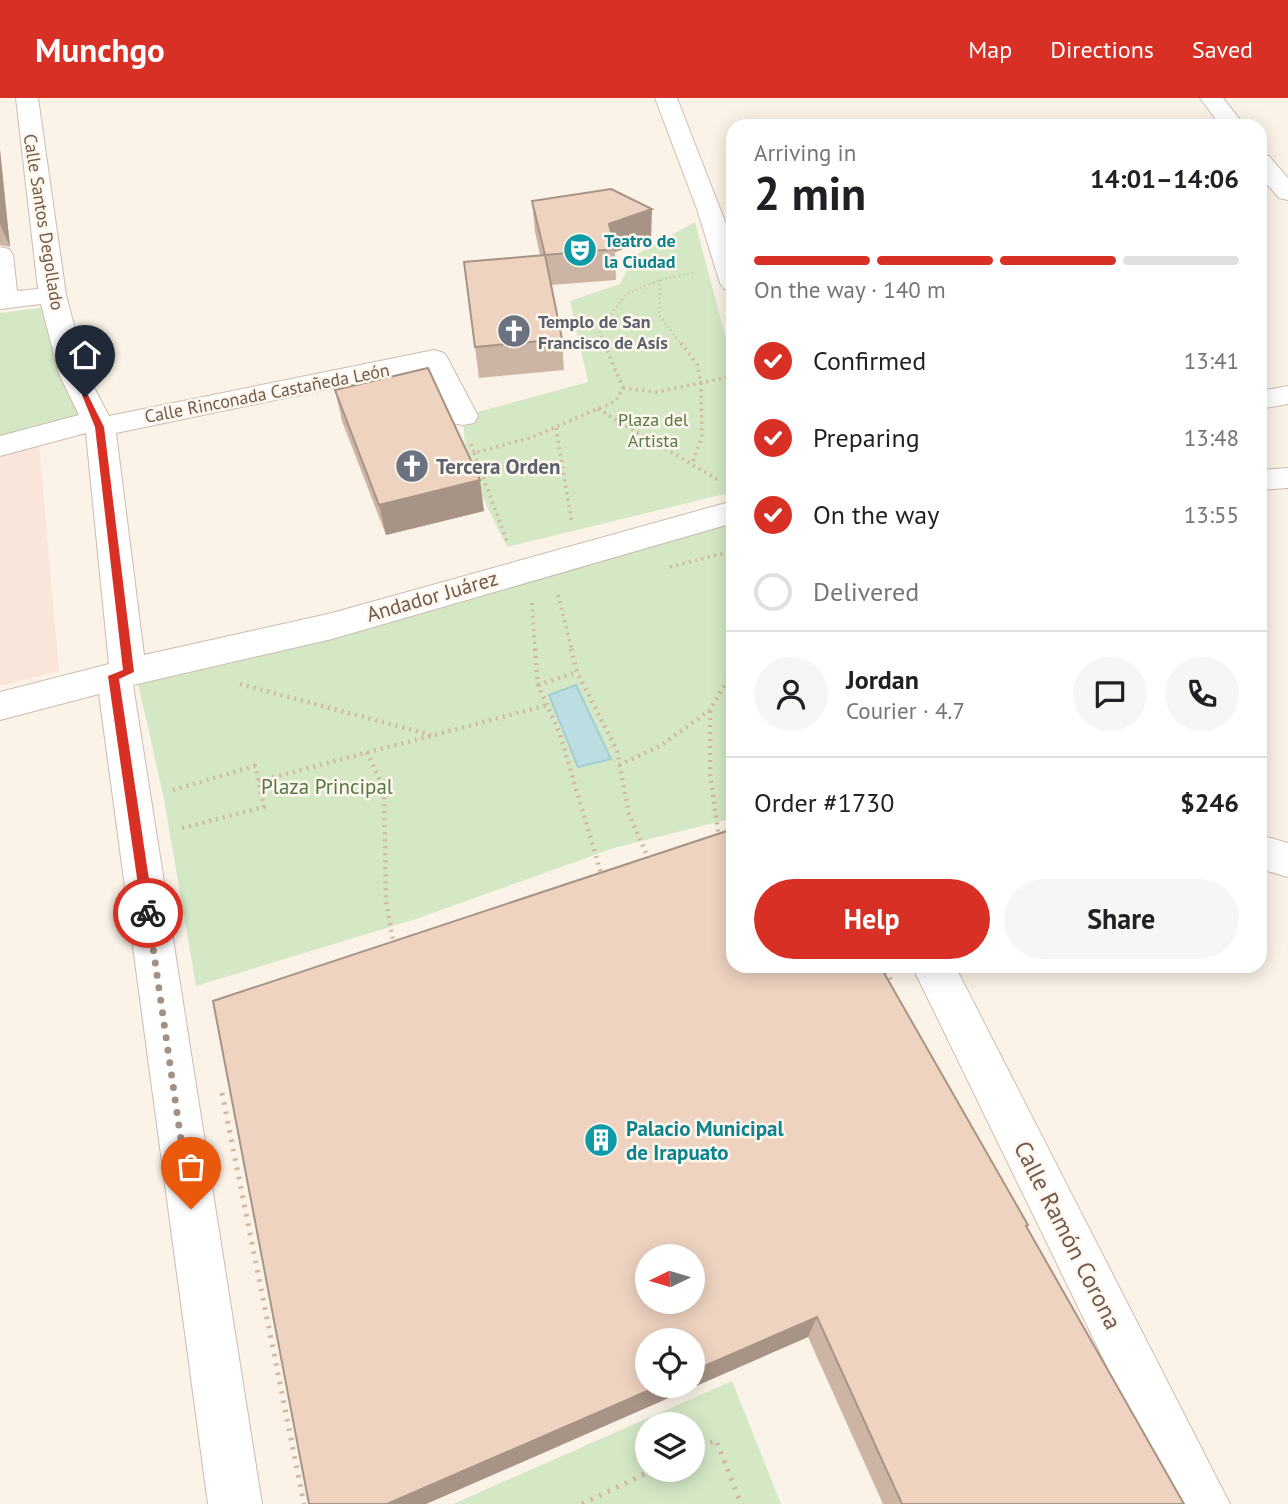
<!DOCTYPE html>
<meta charset="utf-8">
<style>
body{margin:0;font-family:"PT Sans",sans-serif;background:#f6f6f6;color:#202124;height:100vh;display:flex;flex-direction:column;font-size:26px;white-space:nowrap}
*{box-sizing:border-box;margin:0}
p{font-size:23px;color:#757577}
.icon{flex:none;width:38px;height:38px;fill:none;stroke:currentColor;stroke-width:2;stroke-linecap:round;stroke-linejoin:round}
.map{position:relative;flex:1;overflow:hidden}
.drawer{position:absolute;left:726px;top:21px;width:541px;height:854px;display:flex;flex-direction:column;background:#fff;border-radius:21px;box-shadow:0 4px 18px #0003}
.drawer>*{flex:none}
.needle{width:46px;rotate:265deg}
.fabs{position:absolute;left:635px;top:1146px;display:grid;gap:14px}
.fabs a{display:grid;place-items:center;width:70px;height:70px;border-radius:50%;background:#fff;box-shadow:0 4px 18px #0003;font-size:35px}
.pin{position:absolute;display:grid;place-items:center;width:60px;height:60px;color:#fff;margin:-72px -30px;border-radius:50% 50% 50% 0;rotate:-45deg;box-shadow:0 0 7px #0007}
.pin .icon{rotate:45deg}
.courier{position:absolute;display:grid;place-items:center;width:70px;height:70px;margin:-35px;border:5px solid #d93025;border-radius:50%;background:#fff;color:#222;box-shadow:0 2px 9px #0007}
.summary em{font-style:normal;font-weight:800}
.summary div{display:flex;flex-direction:column-reverse}
.summary{display:flex;align-items:center;justify-content:space-between;height:119px;padding:0 28px}
h1{font-size:46px;font-weight:800;line-height:52px}
.bar{display:grid;grid-template-columns:repeat(4,1fr);gap:10px 7px;align-content:center;height:84px;padding:0 28px}
.bar i{height:9px;border-radius:5px;background:#e0e0e0}
.bar .active{background:#d93025}
.bar p{grid-column:span 4}
.line{display:flex;align-items:center;gap:18px;padding:0 28px;border-top:2px solid #e0e0e0}
.line div{flex:1}
.round{display:grid;place-items:center;flex:none;width:74px;height:74px;border-radius:37px;background:#f6f6f6}
ol{padding:0 28px;list-style:none}
li{display:flex;align-items:center;gap:21px;height:77px}
li p{margin-inline-start:auto}
li .icon{padding:7px;border-radius:50%;background:#d93025;color:#fff;stroke-width:4}
li:last-child{color:#757577}
li i{width:38px;height:38px;border:4px solid #e0e0e0;border-radius:50%}
.button{display:flex;gap:14px;margin-top:auto;padding:14px 28px}
.button a{flex:1;height:80px;border-radius:42px;background:#d93025;color:#fff;font-size:28px;font-weight:800;line-height:80px;text-align:center}
.button a+a{background:#f6f6f6;color:#202124}
header{display:flex;align-items:center;gap:42px;box-sizing:border-box;height:98px;padding:0 35px;background:#d93025;color:#fff}
header strong{font-size:33px}
nav{display:flex;gap:38px;margin-inline-start:auto;font-size:24px}
.map>svg:first-child{display:block}
.commercial{fill:#fae5db}
.green{fill:#d4e8c6;fill-rule:evenodd}
.water{fill:#bcdee3;stroke:#a3cdd4;stroke-width:2}
.lines{fill:none;stroke-linecap:round;stroke-linejoin:round}
.street-casing{stroke:#ccbbae;stroke-width:2}
.secondary-casing{stroke:#d0bdae;stroke-width:2}
.path-far3{stroke:#d3b6a3;stroke-width:2.5;stroke-dasharray:1 3.5;stroke-linecap:butt}
.path-far2{stroke:#d3b6a3;stroke-width:3.5;stroke-dasharray:2 4.5;stroke-linecap:butt}
.path-far1{stroke:#d3b6a3;stroke-width:4.5;stroke-dasharray:2 5;stroke-linecap:butt}
.path{stroke:#d3b6a3;stroke-width:5;stroke-dasharray:2.5 7;stroke-linecap:butt}
.street{fill:#fff;fill-rule:evenodd}
.secondary{fill:#fff;fill-rule:evenodd}
.wall{fill:#cdb5a5}
.shaded-wall{fill:#a79486}
.building{fill:#eed3c0;stroke:#a79486;stroke-width:2;fill-rule:evenodd}
.route{fill:#d93025}
.done{stroke:#a39083;stroke-width:7;stroke-dasharray:0 12.6}
.labels{text-anchor:middle;dominant-baseline:central;stroke-width:5;stroke-linejoin:round;paint-order:stroke}
.far-street-label{font-size:18px;fill:#735a4d;stroke:#fef7ed}
.far-culture-label{font-size:18px;font-weight:bold;fill:#0d838f;stroke:#fef7ed;text-anchor:start}
.far-worship-label{font-size:18px;font-weight:bold;fill:#5b616d;stroke:#fef7ed;text-anchor:start}
.far-park-label{font-size:18px;fill:#547846;stroke:#fef7ed}
.worship-label{font-size:21px;font-weight:bold;fill:#5b616d;stroke:#fef7ed;text-anchor:start}
.street-label{font-size:21px;fill:#735a4d;stroke:#fef7ed}
.park-label{font-size:21px;fill:#547846;stroke:#fef7ed}
.culture-label{font-size:21px;font-weight:bold;fill:#0d838f;stroke:#fef7ed;text-anchor:start}
.near-street-label{font-size:24px;fill:#735a4d;stroke:#fef7ed}
</style>
<header>
<strong>Munchgo</strong>
<nav><a>Map</a><a>Directions</a><a>Saved</a></nav>
</header>
<div class="map">
<svg width="1288" height="1406" viewBox="0 0 1288 1406">
<rect width="100%" height="100%" fill="#fbf3e7"/>
<path class="commercial" d="M 39,346 L 59,573 L 0,588 L 0,358 Z"/>
<path class="green" d="M 695,124 L 733,267 L 733,394 L 507,449 L 466,366 L 463,318 L 588,284 L 570,203 L 620,186 L 634,158 Z
M 47,209 L 80,320 L 0,340 L 0,215 Z
M 733,425 L 733,720 L 614,750 L 416,821 L 196,888 L 163,696 L 137,581 Z
M 732,1283 L 781,1406 L 453,1406 ZM 648,1326 L 693,1326 L 693,1372 L 648,1372 Z"/>
<path class="water" d="M 576,587 L 611,661 L 578,669 L 549,597 Z"/>
<g class="lines">
<g class="street-casing">
<path id="street" d="M 16,0 L 38,0 L 66,197 L 87,276 L 109,318 L 434,252 L 444,255 L 448,261 L 478,318 L 474,325 L 463,327 L 452,325 L 425,271 L 116,335 L 144,557 L 332,515 L 733,403 L 733,425 L 332,541 L 133,587 L 262,1406 L 208,1406 L 99,596 L 0,622 L 0,594 L 109,566 L 86,335 L 0,358 L 0,338 L 79,317 L 59,276 L 41,206 L 0,211 L 0,149 L 9,151 L 13,157 L 17,193 L 38,191 Z
M 1200,0 L 1223,0 L 1245,28 L 1221,28 Z
M 1260,56 L 1269,58 L 1288,80 L 1288,102 L 1279,100 L 1260,78 Z
M 1288,370 L 1288,390 L 1260,392 L 1260,372 Z"/>
</g>
<g class="secondary-casing">
<path id="secondary" d="M 655,0 L 677,0 L 733,144 L 733,193 L 724,191 L 720,185 L 697,111 Z
M 1288,288 L 1288,306 L 1260,311 L 1260,293 Z
M 1260,737 L 1288,745 L 1288,779 L 1260,771 Z
M 912,868 L 955,868 L 1230,1406 L 1174,1406 Z"/>
</g>
<path class="path-far3" d="M 660,182 L 659,217 L 682,247
M 605,247 L 599,233 L 626,196 L 660,182 L 696,174"/>
<path class="path-far2" d="M 681,245 L 697,266 L 701,286 L 702,339 L 692,366
M 623,290 L 656,294 L 733,278
M 598,311 L 720,383
M 556,330 L 572,426
M 471,346 L 474,355 L 530,340 L 616,303 L 623,290 L 604,245
M 474,355 L 508,446
M 670,469 L 733,453
M 558,497 L 572,552
M 532,505 L 535,552"/>
<path class="path-far1" d="M 535,551 L 538,587 L 560,636 L 602,779
M 571,551 L 577,574 L 617,653 L 629,716 L 649,762
M 240,586 L 431,637
M 538,587 L 577,574
M 710,613 L 710,676 L 719,740
M 367,654 L 384,691 L 386,803 L 394,847
M 619,667 L 660,648 L 710,612 L 733,573
M 259,683 L 548,607
M 173,692 L 255,668 L 264,709 L 179,731
M 882,868 L 893,885"/>
<path class="path" d="M 222,995 L 304,1406
M 693,1353 L 716,1342 L 741,1406
M 582,1406 L 653,1372"/>
<use href="#street" class="street"/>
<use href="#secondary" class="secondary"/>
</g>
<path class="wall" d="M 0,52 L 10,149 L 0,147 Z
M 532,103 L 651,141 L 615,154 L 616,182 L 551,187 L 562,241 L 564,272 L 479,280 L 464,164 L 540,157 L 535,134 Z
M 335,292 L 484,413 L 386,437 L 342,323 Z
M 1028,1127 L 1026,1130 L 1184,1406 L 883,1406 L 808,1239 L 426,1406 L 309,1406 Z"/>
<path class="shaded-wall" d="M 0,52 L 10,149 L 0,126 Z
M 652,111 L 651,141 L 615,154 L 609,126 Z
M 480,382 L 484,413 L 386,437 L 379,407 Z
M 817,1219 L 808,1239 L 426,1406 L 387,1406 L 659,1288 L 693,1288 L 693,1273 Z"/>
<path class="building" d="M 611,91 L 652,111 L 609,126 L 615,151 L 545,157 L 532,103 Z
M 545,157 L 562,241 L 475,249 L 464,164 Z
M 428,270 L 480,382 L 379,407 L 335,292 Z
M 733,731 L 733,868 L 880,868 L 1028,1127 L 1026,1128 L 1184,1406 L 902,1406 L 817,1219 L 693,1273 L 693,1242 L 648,1242 L 648,1288 L 659,1288 L 387,1406 L 309,1406 L 213,903 ZM 648,1158 L 693,1158 L 693,1204 L 648,1204 Z"/>
<path class="route" d="M 82,297 L 88,297 L 104,329 L 134,574 L 119,581 L 154,815 L 148,820 L 142,815 L 108,578 L 123,572 L 95,329 Z"/>
<g class="lines">
<path class="done" d="M 148,815 L 191,1111"/>
</g>
<defs>
<g id="theatre-disc" transform="scale(1.75)"><circle r="9.5" fill="#0f9aa8" stroke="#fef7ed"/><path d="M-5-5.5Q0-4 5-5.5V0Q5 5 0 6Q-5 5-5 0ZM-3.3-2.5H-1v1.5H-3.3ZM1-2.5H3.3v1.5H1ZM-2.8 1Q0 5.5 2.8 1Z" fill="#fff"/></g>
<g id="church-disc" transform="scale(1.75)"><circle r="9.5" fill="#6b7280" stroke="#fef7ed"/><path d="M-1.2-6h2.4v3.5h3.3v2.4h-3.3V6h-2.4V-.1h-3.3v-2.4h3.3Z" fill="#fff"/></g>
<g id="building-disc" transform="scale(1.75)"><circle r="9.5" fill="#0f9aa8" stroke="#fef7ed"/><path d="M-4-6H4V6H1V3H-1V6H-4ZM-2.5-4.3h1.7v1.8h-1.7ZM.8-4.3h1.7v1.8H.8ZM-2.5-1h1.7V.8h-1.7ZM.8-1h1.7V.8H.8Z" fill="#fff"/></g>
</defs>
<g fill-rule="evenodd">
<use href="#theatre-disc" x="580" y="152"/>
<use href="#church-disc" x="514" y="233"/>
<use href="#church-disc" x="412" y="368"/>
<use href="#building-disc" x="601" y="1042"/>
</g>
<g class="labels">
<g class="far-street-label">
<text transform="translate(44 124) rotate(81)">Calle Santos Degollado</text>
<text transform="translate(267 295) rotate(-11)">Calle Rinconada Castañeda León</text>
</g>
<g class="far-culture-label">
<text x="604" y="142">Teatro de<tspan x="604" dy="21">la Ciudad</tspan></text>
</g>
<g class="far-worship-label">
<text x="538" y="223">Templo de San<tspan x="538" dy="21">Francisco de Asís</tspan></text>
</g>
<g class="far-park-label">
<text x="653" y="321">Plaza del<tspan x="653" dy="21">Artista</tspan></text>
</g>
<g class="worship-label">
<text x="436" y="368">Tercera Orden</text>
</g>
<g class="street-label">
<text transform="translate(432 498) rotate(-16)">Andador Juárez</text>
</g>
<g class="park-label">
<text x="327" y="688">Plaza Principal</text>
</g>
<g class="culture-label">
<text x="626" y="1030">Palacio Municipal<tspan x="626" dy="24">de Irapuato</tspan></text>
</g>
<g class="near-street-label">
<text transform="translate(1068 1137) rotate(63)">Calle Ramón Corona</text>
</g>
</g>
</svg>
<div class="fabs">
<a><svg class="needle" viewBox="-14 -14 28 28"><path d="M0-13l5 13h-10z" fill="#e53935"/><path d="M0 13l5-13h-10z" fill="#757577"/></svg></a>
<a><svg class="icon" aria-label="locate" viewBox="0 0 24 24"><circle cx="12" cy="12" r="6"/><path d="M12 2v4M12 18v4M2 12h4M18 12h4"/></svg></a>
<a><svg class="icon" aria-label="layers" viewBox="0 0 24 24"><path d="M12 4l9 5-9 5-9-5zM3 14l9 5 9-5"/></svg></a>
</div>
<div class="pin" style="left:191px;top:1111px;background:#ea580c"><svg class="icon" aria-label="bag" viewBox="0 0 24 24"><path d="M5 8h14l-1 12H6zM9 8a3 3 0 0 1 6 0"/></svg></div>
<div class="pin" style="left:85px;top:299px;background:#1f2937"><svg class="icon" aria-label="home" viewBox="0 0 24 24"><path d="M3 11l9-7 9 7M6 9v11h12V9"/></svg></div>
<div class="courier" style="left:148px;top:815px"><svg class="icon" aria-label="bike" viewBox="0 0 24 24"><circle cx="6" cy="16" r="4"/><circle cx="18" cy="16" r="4"/><path d="M6 16l4-8h5l3 8M10 8l3 8H6M13 5h3"/></svg></div>
<section class="drawer">
<div class="summary"><div><h1>2 min</h1><p>Arriving in</p></div><em>14:01–14:06</em></div>
<div class="bar"><i class="active"></i><i class="active"></i><i class="active"></i><i></i><p>On the way · 140 m</p></div>
<ol>
<li><svg class="icon" aria-label="check" viewBox="0 0 24 24"><path d="M5 12l5 5 9-10"/></svg>Confirmed<p>13:41</p></li>
<li><svg class="icon" aria-label="check" viewBox="0 0 24 24"><path d="M5 12l5 5 9-10"/></svg>Preparing<p>13:48</p></li>
<li><svg class="icon" aria-label="check" viewBox="0 0 24 24"><path d="M5 12l5 5 9-10"/></svg>On the way<p>13:55</p></li>
<li><i></i>Delivered</li>
</ol>
<div class="line" style="height:126px"><a class="round"><svg class="icon" aria-label="person" viewBox="0 0 24 24"><circle cx="12" cy="8" r="4"/><path d="M4 21q1-7 8-7t8 7"/></svg></a><div><b>Jordan</b><p>Courier · 4.7</p></div><a class="round"><svg class="icon" aria-label="chat" viewBox="0 0 24 24"><path d="M4 5h16v11H9l-5 4z"/></svg></a><a class="round"><svg class="icon" aria-label="phone" viewBox="0 0 24 24"><path d="M5 4h4l2 5-3 2q2 4 5 5l2-3 5 2v4C11 20 4 13 5 4z"/></svg></a></div>
<div class="line" style="height:91px"><div>Order #1730</div><b>$246</b></div>
<div class="button"><a>Help</a><a>Share</a></div>
</section>
</div>
